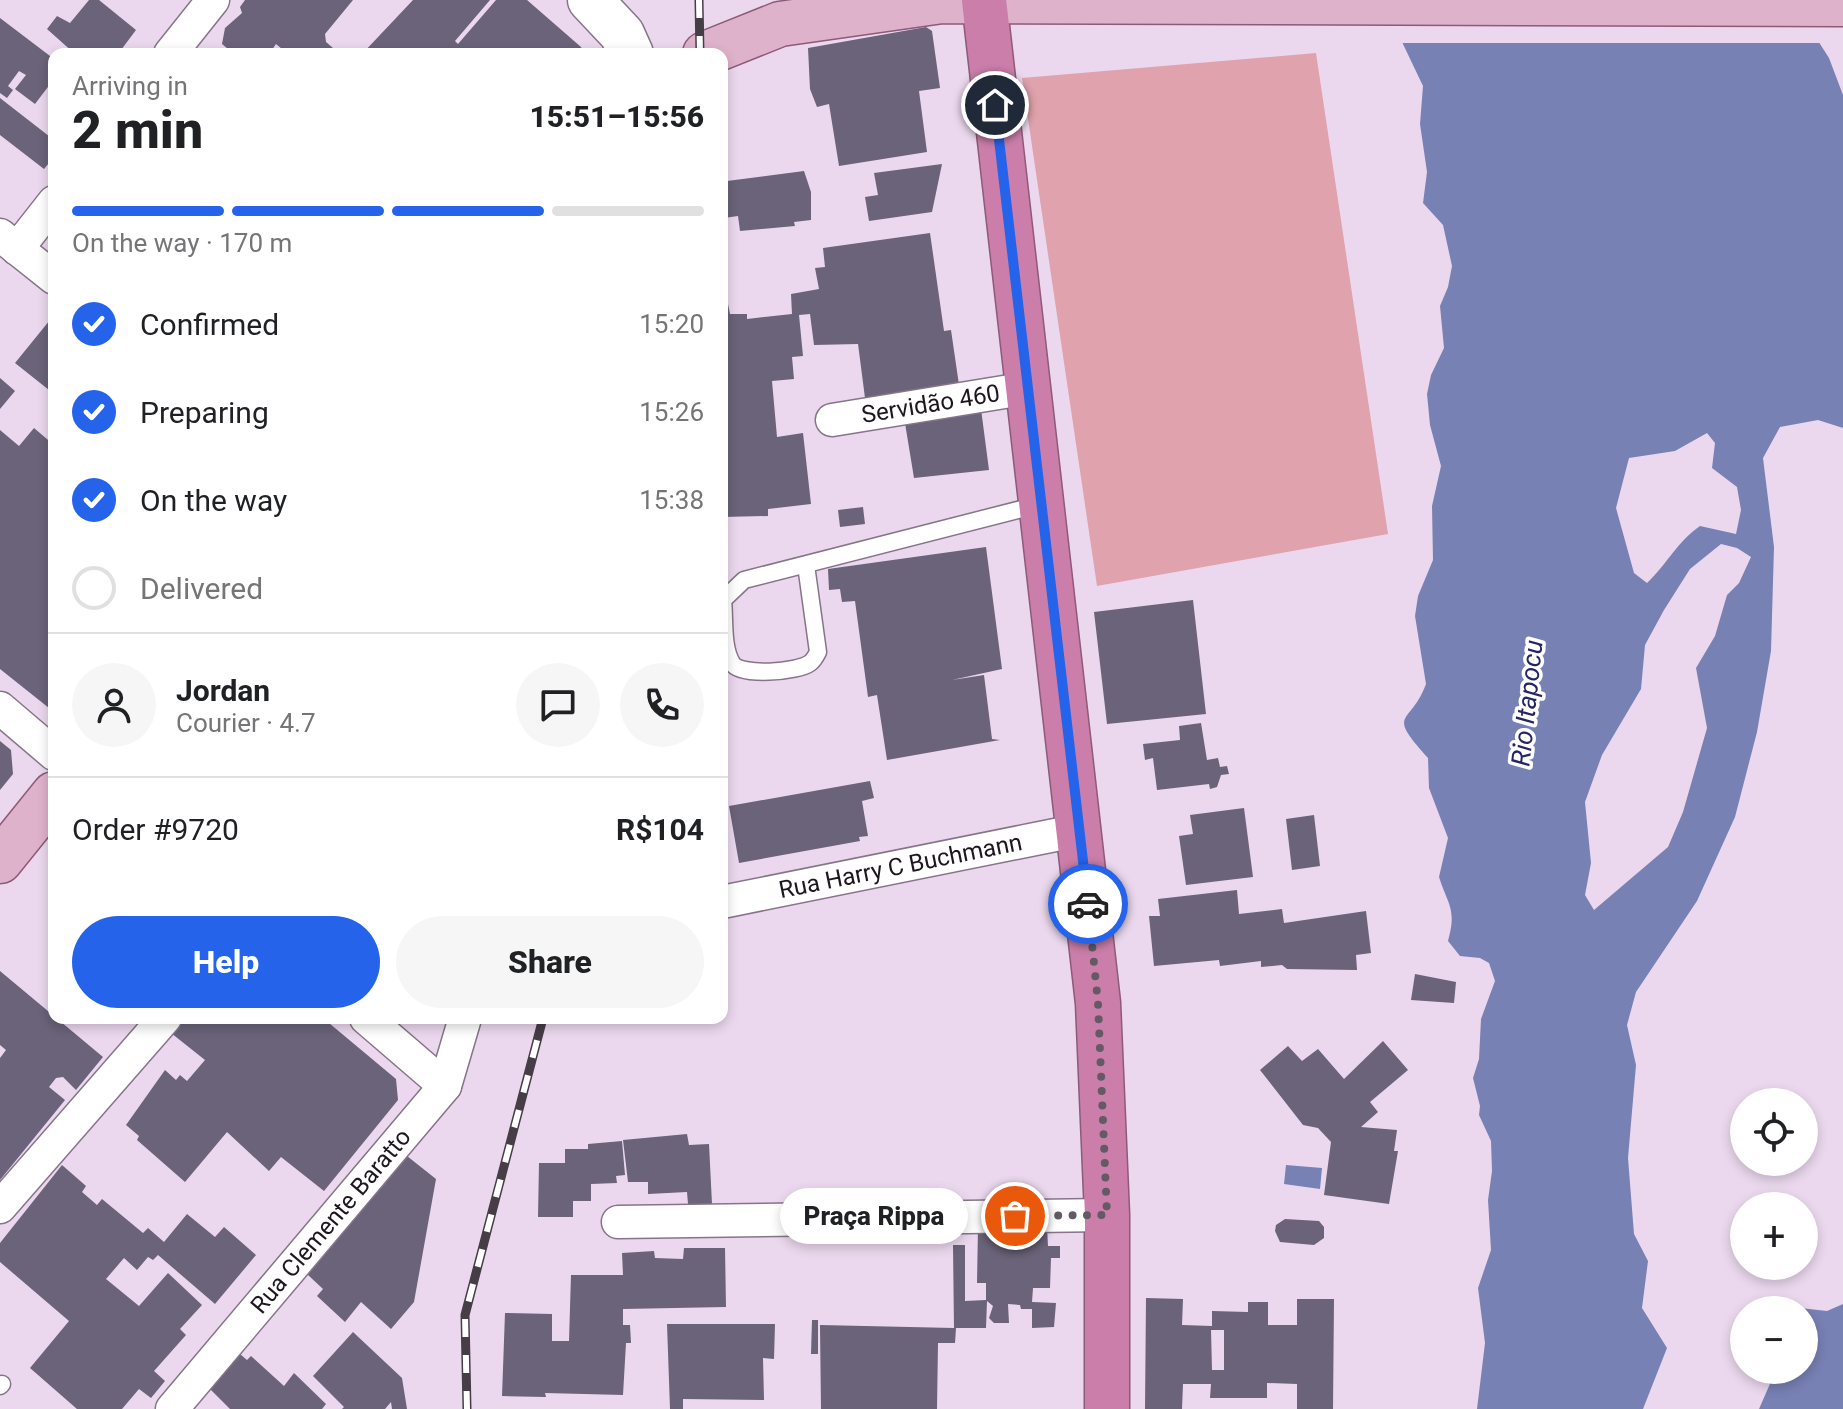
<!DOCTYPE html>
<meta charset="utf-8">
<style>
body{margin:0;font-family:Roboto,sans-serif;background:#f6f6f6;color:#202124;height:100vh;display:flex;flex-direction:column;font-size:30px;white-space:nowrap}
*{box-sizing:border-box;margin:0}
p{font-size:26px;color:#757577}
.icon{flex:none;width:44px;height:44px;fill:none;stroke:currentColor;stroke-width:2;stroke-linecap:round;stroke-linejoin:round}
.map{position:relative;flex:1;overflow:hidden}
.panel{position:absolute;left:48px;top:48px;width:680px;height:976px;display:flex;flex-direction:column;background:#fff;border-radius:16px;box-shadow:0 4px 12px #0003}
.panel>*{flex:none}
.tools{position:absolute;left:1730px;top:1088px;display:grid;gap:16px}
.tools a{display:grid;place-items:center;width:88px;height:88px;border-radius:50%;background:#fff;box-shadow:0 4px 12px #0003;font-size:40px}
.pin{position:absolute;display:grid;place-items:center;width:68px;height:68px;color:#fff;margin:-34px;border:4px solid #fff;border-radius:50%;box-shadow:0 2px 8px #0007}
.courier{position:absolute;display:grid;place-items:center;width:80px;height:80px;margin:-40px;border:6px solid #2563eb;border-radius:50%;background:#fff;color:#222;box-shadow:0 2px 10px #0007}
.bubble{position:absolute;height:56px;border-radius:28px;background:#fff;box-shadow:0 4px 12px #0003;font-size:26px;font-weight:800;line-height:56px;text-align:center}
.overview em{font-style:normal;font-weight:800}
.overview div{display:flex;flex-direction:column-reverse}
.overview{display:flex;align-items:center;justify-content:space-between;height:136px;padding:0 24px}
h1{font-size:52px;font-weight:800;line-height:60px}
.bar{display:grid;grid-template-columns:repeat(4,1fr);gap:12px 8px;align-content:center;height:96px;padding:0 24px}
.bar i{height:10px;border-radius:6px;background:#e0e0e0}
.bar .on{background:#2563eb}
.bar p{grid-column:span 4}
.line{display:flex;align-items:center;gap:20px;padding:0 24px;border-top:2px solid #e0e0e0}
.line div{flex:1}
.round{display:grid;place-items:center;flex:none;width:84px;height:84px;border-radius:42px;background:#f6f6f6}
ol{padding:0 24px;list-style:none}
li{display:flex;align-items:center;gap:24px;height:88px}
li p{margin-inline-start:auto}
li .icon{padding:8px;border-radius:50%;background:#2563eb;color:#fff;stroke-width:4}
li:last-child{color:#757577}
li i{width:44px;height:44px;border:4px solid #e0e0e0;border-radius:50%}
.cta{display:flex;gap:16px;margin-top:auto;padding:16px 24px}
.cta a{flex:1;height:92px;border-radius:48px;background:#2563eb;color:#fff;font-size:32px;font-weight:800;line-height:92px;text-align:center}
.cta a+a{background:#f6f6f6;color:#202124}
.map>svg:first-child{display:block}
.green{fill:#e0a2ac}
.water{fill:#7881b4;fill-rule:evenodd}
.pier{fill:#ebd8ee}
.building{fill:#6a6379;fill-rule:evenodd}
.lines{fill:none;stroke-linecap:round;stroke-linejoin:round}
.lane-casing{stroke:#867588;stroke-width:19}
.street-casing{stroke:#867588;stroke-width:35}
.secondary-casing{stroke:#867588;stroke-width:47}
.primary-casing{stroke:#8d5a78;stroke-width:47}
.highway-casing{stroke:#8d5a78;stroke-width:47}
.lane{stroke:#fff;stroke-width:16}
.street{stroke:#fff;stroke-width:32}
.secondary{stroke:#fff;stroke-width:44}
.primary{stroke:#dfb2cb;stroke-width:44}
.highway{stroke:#ca7ea9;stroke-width:44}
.rail-casing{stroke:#463d47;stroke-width:9}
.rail{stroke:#fff;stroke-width:6;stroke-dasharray:18;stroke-linecap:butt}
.done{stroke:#645a66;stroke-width:8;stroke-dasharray:0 14.4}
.route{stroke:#2563eb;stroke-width:10}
.labels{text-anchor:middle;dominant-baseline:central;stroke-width:7;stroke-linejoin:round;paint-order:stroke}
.street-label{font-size:24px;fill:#1c161d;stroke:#fff}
.water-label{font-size:26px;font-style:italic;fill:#232564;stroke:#fff}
</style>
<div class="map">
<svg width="1843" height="1409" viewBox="0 0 1843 1409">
<rect width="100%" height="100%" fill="#ebd8ee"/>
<path class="green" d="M 1316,53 L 1388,534 L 1097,586 L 1022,78 Z"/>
<path class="water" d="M 1382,0 L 1792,0 L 1829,58 L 1843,95 L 1843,428 L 1818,420 L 1780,427 L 1763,458 L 1774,547 L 1771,651 L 1757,732 L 1735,817 L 1697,901 L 1636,992 L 1627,1025 L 1636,1065 L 1628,1158 L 1634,1234 L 1648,1261 L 1642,1308 L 1667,1348 L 1643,1409 L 1477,1409 L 1485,1343 L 1478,1288 L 1491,1250 L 1488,1200 L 1492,1171 L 1491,1141 L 1479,1115 L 1480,1106 L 1473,1078 L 1479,1059 L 1481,1019 L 1495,981 L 1489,963 L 1480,958 L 1460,956 L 1448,941 C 1457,909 1448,905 1439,877 L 1448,838 L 1429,788 L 1428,758 C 1385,710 1410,727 1426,684 L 1415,616 L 1418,596 L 1433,560 L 1432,506 L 1441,466 L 1430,425 L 1427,394 L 1431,375 L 1444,348 L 1440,306 L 1448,287 L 1452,266 L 1443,225 L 1423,203 L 1427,172 L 1420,124 L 1423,86 ZM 1707,433 L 1715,443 L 1712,468 L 1737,487 L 1741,510 L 1736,534 L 1700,526 C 1678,541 1667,564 1647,583 L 1634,573 L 1616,508 L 1629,458 L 1675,451 ZM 1721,544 L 1737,548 L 1751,557 L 1739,583 L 1727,595 L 1715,636 L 1696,668 L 1707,728 L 1683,812 L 1668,847 L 1594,910 L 1585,895 L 1591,863 L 1585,802 L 1602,755 L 1641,689 L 1645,645 L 1664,610 L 1690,569 Z
M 1286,1165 L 1322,1168 L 1320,1189 L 1284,1184 Z
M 1843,1304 L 1843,1409 L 1759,1409 L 1776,1370 L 1804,1370 L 1804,1310 L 1800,1308 L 1827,1311 Z"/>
<path class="pier" d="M 1378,0 L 1796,0 L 1824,43 L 1398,43 Z"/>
<path class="building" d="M 89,0 L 99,0 L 136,30 L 118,54 L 75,54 L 47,29 L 57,16 L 70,23 Z
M 245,0 L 353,0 L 325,34 L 326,42 L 340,54 L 288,54 L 276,44 L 269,54 L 234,54 L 222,44 L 225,28 L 242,13 L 240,7 Z
M 413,0 L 490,0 L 455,41 L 458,44 L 496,0 L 527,0 L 581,47 L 584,54 L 362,54 Z
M 0,18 L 54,59 L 54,79 L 35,104 L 15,89 L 26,75 L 19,71 L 8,86 L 13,90 L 7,98 L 0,93 Z
M 926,27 L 932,31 L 940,88 L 919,91 L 927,152 L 839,166 L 829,104 L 817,107 L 810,89 L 808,48 Z
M 0,98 L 54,140 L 54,157 L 44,169 L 0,135 Z
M 942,164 L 932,212 L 869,221 L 865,197 L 878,195 L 874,173 Z
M 804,171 L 811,192 L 811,220 L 794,222 L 795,226 L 740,231 L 738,216 L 724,218 L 727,181 Z
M 930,233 L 944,331 L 951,330 L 959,385 L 865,398 L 858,344 L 814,345 L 810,314 L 799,315 L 803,356 L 792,357 L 794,379 L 772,381 L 777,437 L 803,433 L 811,504 L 768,509 L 768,516 L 722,517 L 722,305 L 728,304 L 730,314 L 747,314 L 747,319 L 792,314 L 791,294 L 819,289 L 815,268 L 825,267 L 823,248 Z
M 54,315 L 54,394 L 15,363 Z
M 0,378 L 15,391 L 0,409 Z
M 981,409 L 989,470 L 914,478 L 904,417 Z
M 34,428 L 54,445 L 54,712 L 0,669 L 0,430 L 19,446 Z
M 863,507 L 865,524 L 840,527 L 838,510 Z
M 986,547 L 1002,669 L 952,680 L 984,675 L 992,739 L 1000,740 L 887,760 L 877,695 L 868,697 L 855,601 L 842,602 L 840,589 L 829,590 L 828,569 Z
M 1193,600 L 1206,714 L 1107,724 L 1094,612 Z
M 1201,723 L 1207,760 L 1218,758 L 1220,767 L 1227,766 L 1229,774 L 1221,775 L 1217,787 L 1210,789 L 1209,784 L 1157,790 L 1153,758 L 1145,760 L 1143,744 L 1180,740 L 1179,726 Z
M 0,741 L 11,750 L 13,774 L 0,790 Z
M 870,781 L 874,798 L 862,801 L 868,836 L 859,837 L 860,841 L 739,863 L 729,806 Z
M 1244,808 L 1253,877 L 1186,885 L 1179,836 L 1193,834 L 1190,815 Z
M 1314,815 L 1320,866 L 1292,870 L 1286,819 Z
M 1237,890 L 1239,914 L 1282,909 L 1284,923 L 1366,911 L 1371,953 L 1356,955 L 1357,970 L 1287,969 L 1282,965 L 1261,967 L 1261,961 L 1220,966 L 1219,960 L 1154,966 L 1149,916 L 1160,916 L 1158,899 Z
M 0,971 L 103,1057 L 76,1090 L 63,1077 L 56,1078 L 49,1087 L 65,1100 L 0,1180 L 0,1058 L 6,1050 L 0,1045 Z
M 1415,974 L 1456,982 L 1454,1003 L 1411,1000 Z
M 183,1018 L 323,1018 L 396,1079 L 398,1100 L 324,1191 L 281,1157 L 269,1171 L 227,1132 L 185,1182 L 137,1140 L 139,1136 L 126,1125 L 165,1070 L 176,1080 L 180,1075 L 187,1081 L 205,1060 L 171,1033 Z
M 1383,1041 L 1408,1070 L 1370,1102 L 1378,1112 L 1361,1127 L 1397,1130 L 1394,1151 L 1398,1151 L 1389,1204 L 1324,1195 L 1331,1142 L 1318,1128 L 1303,1125 L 1260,1070 L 1288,1046 L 1302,1061 L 1318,1049 L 1344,1079 Z
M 687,1134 L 689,1145 L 709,1144 L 712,1204 L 688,1204 L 687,1192 L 648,1194 L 648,1182 L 628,1182 L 623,1140 Z
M 622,1141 L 625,1175 L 616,1176 L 617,1183 L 591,1184 L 591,1201 L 573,1201 L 573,1217 L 538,1217 L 539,1163 L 565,1163 L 565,1149 L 588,1149 L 588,1144 Z
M 407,1156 L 436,1179 L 414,1302 L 391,1329 L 361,1302 L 345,1322 L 317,1296 L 323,1289 L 307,1274 Z
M 62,1165 L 86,1186 L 82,1192 L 97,1205 L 102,1199 L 143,1233 L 148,1228 L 164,1242 L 187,1214 L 215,1237 L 224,1227 L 256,1255 L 215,1304 L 158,1255 L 153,1260 L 148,1257 L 137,1270 L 124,1258 L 106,1279 L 139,1306 L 168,1273 L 202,1305 L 180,1329 L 186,1335 L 154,1371 L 165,1381 L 151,1398 L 139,1389 L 122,1409 L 77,1409 L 30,1368 L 69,1321 L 0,1262 L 0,1243 Z
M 1285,1219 L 1319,1221 L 1324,1227 L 1324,1238 L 1314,1245 L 1280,1242 L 1275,1231 L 1276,1225 Z
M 978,1227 L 1047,1227 L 1048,1246 L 1060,1246 L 1060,1258 L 1051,1258 L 1050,1288 L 1033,1288 L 1032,1302 L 1056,1303 L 1054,1327 L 1032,1328 L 1032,1309 L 1021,1309 L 1020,1305 L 1008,1304 L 1009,1323 L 994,1323 L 989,1318 L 993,1306 L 987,1301 L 986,1328 L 956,1328 L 955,1343 L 938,1343 L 937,1409 L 821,1409 L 820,1325 L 954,1328 L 953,1245 L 965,1245 L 965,1301 L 986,1300 L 986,1283 L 977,1283 Z
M 684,1248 L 725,1248 L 726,1307 L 623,1309 L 623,1325 L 630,1325 L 631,1343 L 626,1343 L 623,1395 L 545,1393 L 546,1397 L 502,1396 L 505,1313 L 552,1314 L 552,1341 L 569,1341 L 571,1275 L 623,1275 L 622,1253 L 654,1251 L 655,1258 L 683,1259 Z
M 1146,1298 L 1183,1299 L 1182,1325 L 1212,1326 L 1212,1311 L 1248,1312 L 1248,1302 L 1268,1302 L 1268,1325 L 1297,1325 L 1297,1299 L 1334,1299 L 1333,1409 L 1297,1409 L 1297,1384 L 1267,1383 L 1267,1398 L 1210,1398 L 1211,1384 L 1183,1384 L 1182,1409 L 1145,1409 ZM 1211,1330 L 1224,1330 L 1224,1370 L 1212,1370 Z
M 812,1320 L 818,1320 L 818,1354 L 811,1354 Z
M 667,1324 L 775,1324 L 774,1359 L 763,1358 L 764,1400 L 683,1399 L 683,1409 L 670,1409 Z
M 353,1332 L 402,1378 L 407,1409 L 392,1409 L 391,1402 L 385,1409 L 342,1409 L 344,1407 L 313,1376 Z
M 240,1354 L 247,1360 L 251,1356 L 284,1386 L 294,1373 L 326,1404 L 322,1409 L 230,1409 L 210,1389 Z"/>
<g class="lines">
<g class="lane-casing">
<path id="lane" d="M 806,565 L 818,652 C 816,656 814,660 810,663 C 798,672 740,677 732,663 C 722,647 725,618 723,600 L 744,580 L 1041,504
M 0,1386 L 2,1384"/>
</g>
<g class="street-casing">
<g id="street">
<path d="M 170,54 L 213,0"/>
<path d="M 0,235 L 54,278"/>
<path d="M 17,249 L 54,202"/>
<path id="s1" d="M 832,420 L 1029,388"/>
<path d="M 0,708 L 54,754"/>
<path id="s2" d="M 722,902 L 1080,830"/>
<path d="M 366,1018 L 445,1086"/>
<path d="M 0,1207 L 165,1018"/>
<path d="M 618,1222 L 1107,1215"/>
<path id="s3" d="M 172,1409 L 445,1086 L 465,1018"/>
</g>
</g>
<g class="secondary-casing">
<path id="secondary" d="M 590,0 L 622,34 L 631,54"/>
</g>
<g class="primary-casing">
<path id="primary" d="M 705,54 L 780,24 L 942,1 L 1843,4
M 0,861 L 54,794"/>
</g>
<g class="highway-casing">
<path id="highway" d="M 984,0 L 1098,1003 L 1107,1215 L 1107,1409"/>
</g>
<use href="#lane" class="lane"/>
<use href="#street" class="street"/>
<use href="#secondary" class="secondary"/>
<use href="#primary" class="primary"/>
<use href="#highway" class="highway"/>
<g class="rail-casing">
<path id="rail" d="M 699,0 L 700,54
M 467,1409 L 465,1315 L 543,1018"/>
</g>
<use href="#rail" class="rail"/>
</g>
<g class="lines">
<path class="done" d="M 1015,1216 L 1107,1215 L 1098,1003 L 1088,904"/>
<path class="route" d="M 995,105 L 1088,904"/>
</g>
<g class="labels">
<g class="street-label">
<text stroke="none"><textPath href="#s1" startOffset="100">Servidão 460</textPath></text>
<text stroke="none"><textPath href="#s2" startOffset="182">Rua Harry C Buchmann</textPath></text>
<text stroke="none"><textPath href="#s3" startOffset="246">Rua Clemente Baratto</textPath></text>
</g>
<g class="water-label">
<text transform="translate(1527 703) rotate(-84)">Rio Itapocu</text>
</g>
</g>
</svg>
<div class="tools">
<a><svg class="icon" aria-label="locate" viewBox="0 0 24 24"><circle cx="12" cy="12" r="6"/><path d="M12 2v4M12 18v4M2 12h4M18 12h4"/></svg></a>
<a>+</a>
<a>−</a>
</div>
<div class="pin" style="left:1015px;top:1216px;background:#ea580c"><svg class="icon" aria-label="bag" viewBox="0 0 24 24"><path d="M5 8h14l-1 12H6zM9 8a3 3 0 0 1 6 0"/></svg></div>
<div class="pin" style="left:995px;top:105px;background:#1f2937"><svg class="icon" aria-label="home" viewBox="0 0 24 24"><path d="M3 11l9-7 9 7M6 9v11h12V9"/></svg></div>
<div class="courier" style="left:1088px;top:904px"><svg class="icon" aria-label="car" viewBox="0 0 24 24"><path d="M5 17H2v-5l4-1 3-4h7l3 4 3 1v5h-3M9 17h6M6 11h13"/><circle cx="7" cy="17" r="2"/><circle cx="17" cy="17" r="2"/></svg></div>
<div class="bubble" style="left:780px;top:1188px;width:188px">Praça Rippa</div>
<section class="panel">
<div class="overview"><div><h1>2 min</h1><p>Arriving in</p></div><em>15:51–15:56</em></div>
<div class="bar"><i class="on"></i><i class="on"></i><i class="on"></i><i></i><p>On the way · 170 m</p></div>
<ol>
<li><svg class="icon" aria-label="check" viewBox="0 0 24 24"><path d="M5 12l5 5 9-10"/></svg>Confirmed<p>15:20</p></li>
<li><svg class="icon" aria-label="check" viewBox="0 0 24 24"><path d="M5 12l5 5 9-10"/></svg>Preparing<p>15:26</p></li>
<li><svg class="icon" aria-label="check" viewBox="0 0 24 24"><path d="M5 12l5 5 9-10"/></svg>On the way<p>15:38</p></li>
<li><i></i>Delivered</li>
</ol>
<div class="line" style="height:144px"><a class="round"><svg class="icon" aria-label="person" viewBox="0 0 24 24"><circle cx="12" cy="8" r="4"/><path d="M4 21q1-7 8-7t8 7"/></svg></a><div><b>Jordan</b><p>Courier · 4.7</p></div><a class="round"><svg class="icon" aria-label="chat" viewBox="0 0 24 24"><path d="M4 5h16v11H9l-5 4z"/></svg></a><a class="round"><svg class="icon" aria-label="phone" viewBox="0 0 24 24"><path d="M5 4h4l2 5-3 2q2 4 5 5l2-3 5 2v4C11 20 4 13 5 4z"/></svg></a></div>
<div class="line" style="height:104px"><div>Order #9720</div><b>R$104</b></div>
<div class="cta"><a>Help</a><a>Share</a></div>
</section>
</div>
